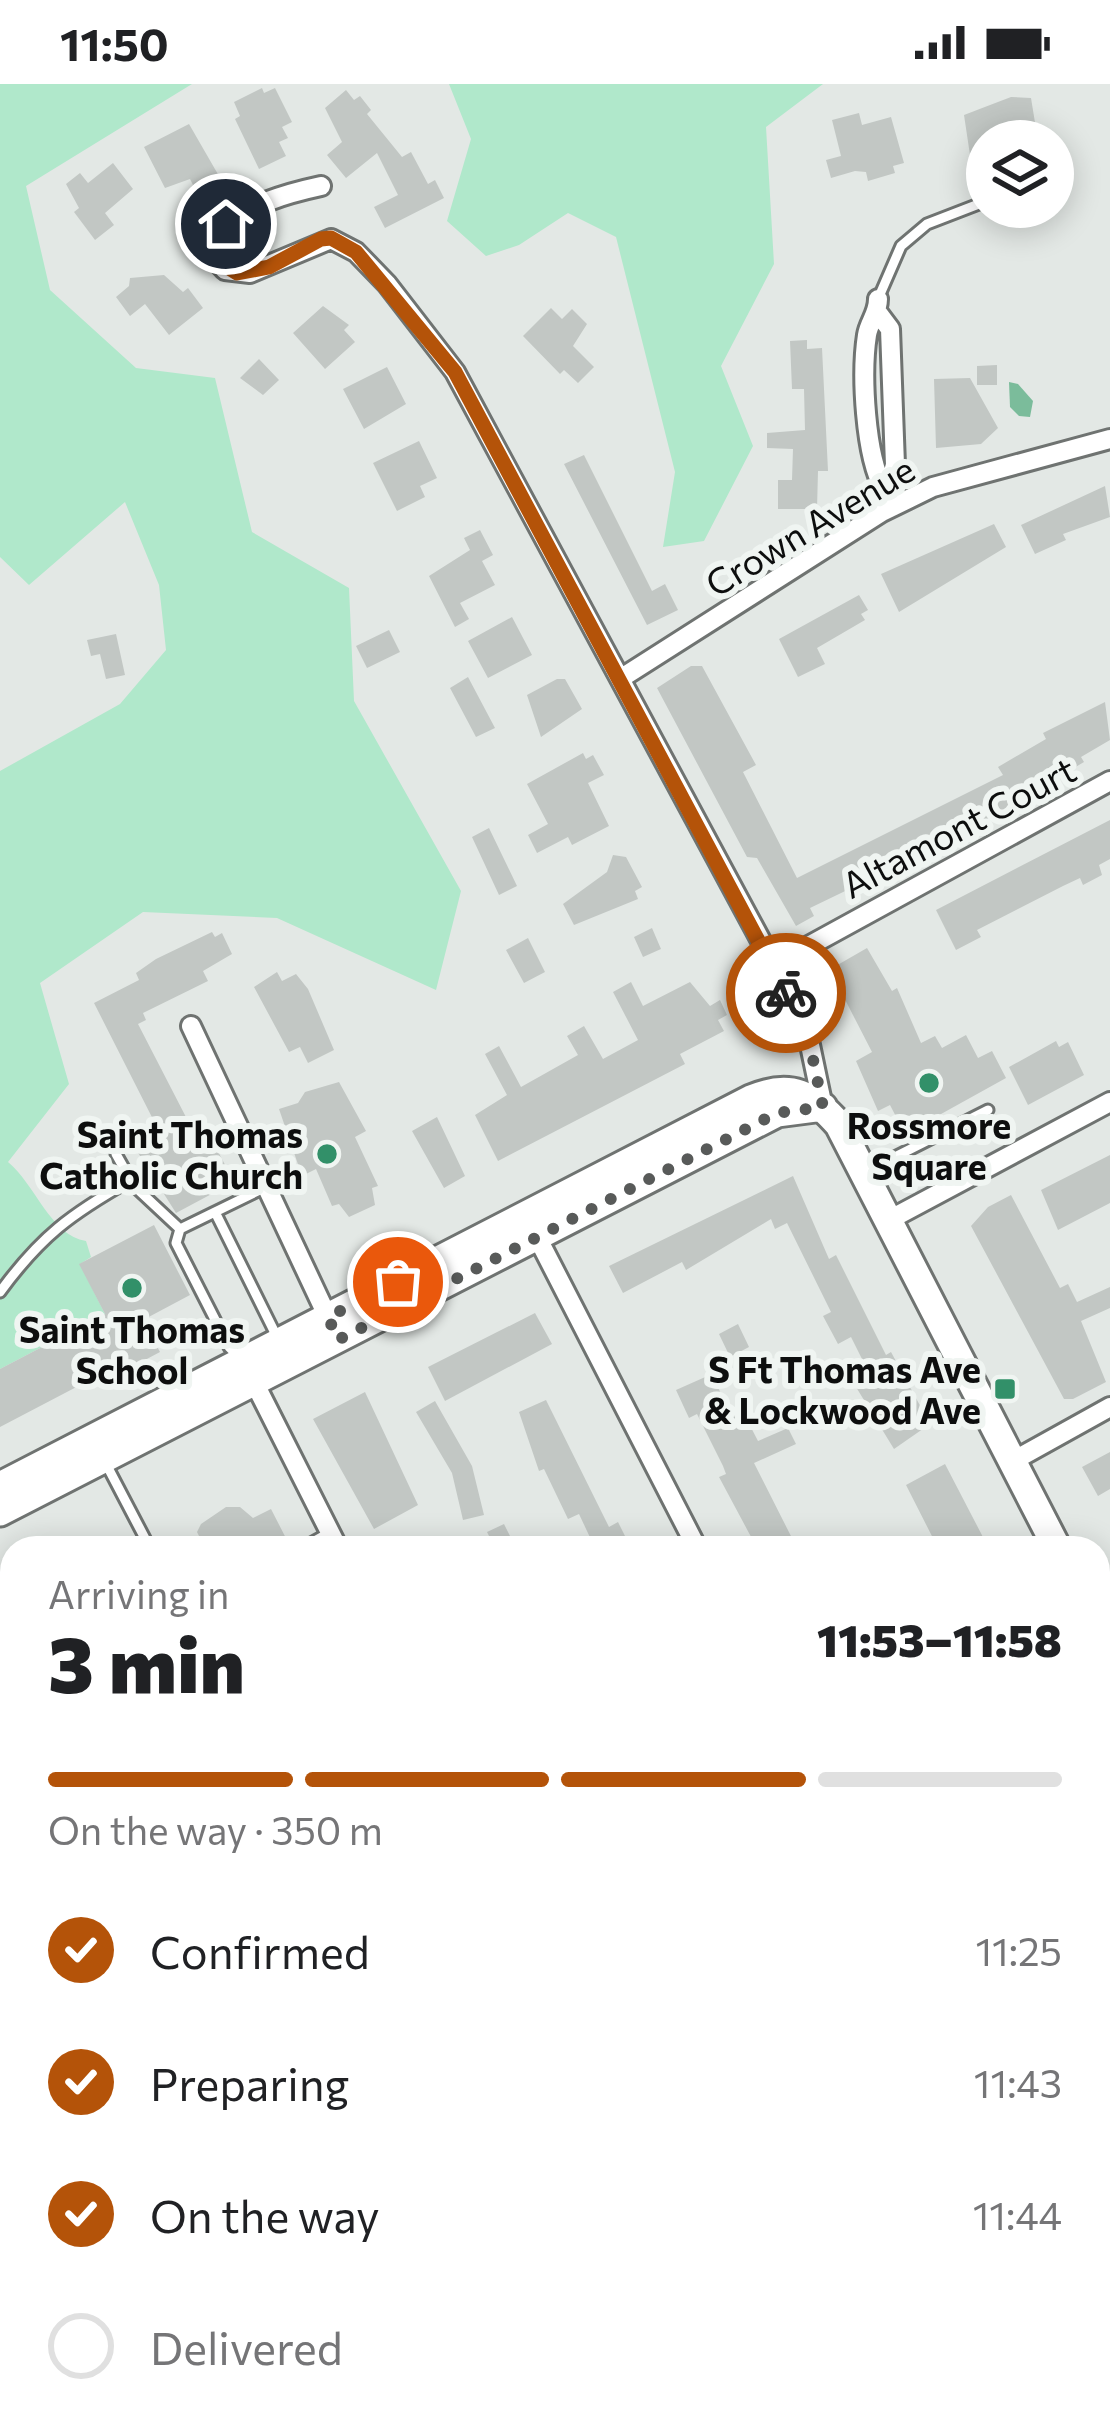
<!DOCTYPE html>
<meta charset="utf-8">
<style>
body{margin:0;font-family:Commissioner,sans-serif;background:#f2f2f2;color:#202124;height:100vh;display:flex;flex-direction:column;font-size:45px;white-space:nowrap}
*{box-sizing:border-box;margin:0}
p{font-size:39px;color:#757577}
.icon{flex:none;width:66px;height:66px;fill:none;stroke:currentColor;stroke-width:2;stroke-linecap:round;stroke-linejoin:round}
.map{position:relative;flex:1;overflow:hidden}
.details{position:absolute;left:0px;top:1452px;width:1110px;height:900px;display:flex;flex-direction:column;background:#fff;border-radius:36px 36px 0 0;box-shadow:0 6px 30px #0003}
.details>*{flex:none}
.fabs{position:absolute;left:966px;top:36px;display:grid;gap:24px}
.fabs a{display:grid;place-items:center;width:108px;height:108px;border-radius:50%;background:#fff;box-shadow:0 6px 30px #0003;font-size:60px}
.pin{position:absolute;display:grid;place-items:center;width:102px;height:102px;color:#fff;margin:-51px;border:6px solid #fff;border-radius:50%;box-shadow:0 3px 12px #0007}
.courier{position:absolute;display:grid;place-items:center;width:120px;height:120px;margin:-60px;border:9px solid #b45309;border-radius:50%;background:#fff;color:#222;box-shadow:0 3px 15px #0007}
.head em{font-style:normal;font-weight:800}
.head div{display:flex;flex-direction:column-reverse}
.head{display:flex;align-items:center;justify-content:space-between;height:204px;padding:0 48px}
h1{font-size:78px;font-weight:800;line-height:90px}
.bar{display:grid;grid-template-columns:repeat(4,1fr);gap:18px 12px;align-content:center;height:144px;padding:0 48px}
.bar i{height:15px;border-radius:9px;background:#e0e0e0}
.bar .active{background:#b45309}
.bar p{grid-column:span 4}
ol{padding:0 48px;list-style:none}
li{display:flex;align-items:center;gap:36px;height:132px}
li p{margin-inline-start:auto}
li .icon{padding:12px;border-radius:50%;background:#b45309;color:#fff;stroke-width:4}
li:last-child{color:#757577}
li i{width:66px;height:66px;border:6px solid #e0e0e0;border-radius:50%}
.status{display:flex;justify-content:space-between;align-items:center;height:84px;padding:0 60px;background:#fff;direction:ltr}
.status svg{height:33px;fill:currentColor}
.map>svg:first-child{display:block}
.green{fill:#b0e8cb}
.water{fill:#7bbc9b}
.building{fill:#c2c7c4}
.lines{fill:none;stroke-linecap:round;stroke-linejoin:round}
.lane-casing{stroke:#6f7371;stroke-width:15}
.street-casing{stroke:#6f7371;stroke-width:24}
.secondary-casing{stroke:#6f7371;stroke-width:33}
.lane{stroke:#fff;stroke-width:9}
.street{stroke:#fff;stroke-width:18}
.secondary{stroke:#fff;stroke-width:27}
.done{stroke:#585a59;stroke-width:12;stroke-dasharray:0 21.6}
.route{stroke:#b45309;stroke-width:15}
.poi-dot{fill:#329069;stroke:#f0f5f2;stroke-width:4.5}
.labels{text-anchor:middle;dominant-baseline:central;stroke-width:12;stroke-linejoin:round;paint-order:stroke}
.street-label{font-size:36px;fill:#0d0e0e;stroke:#f0f5f2}
.poi-label{font-size:36px;font-weight:bold;fill:#0d0e0e;stroke:#f0f5f2}
</style>
<div class="status"><b>11:50</b><svg viewBox="0 0 49 12"><path d="M0 12V9h3v3zM5 12V6h3v6zM10 12V3h3v9zM15 12V0h3v12zM26 1h20v11H26zM47 4h2v5h-2z"/></svg></div>
<div class="map">
<svg width="1110" height="2352" viewBox="0 0 1110 2352">
<rect width="100%" height="100%" fill="#e3e8e5"/>
<path class="green" d="M 0,0 L 192,0 L 26,102 L 50,206 L 136,284 L 215,294 L 252,448 L 349,504 L 354,617 L 461,807 L 436,906 L 277,834 L 143,828 L 40,899 L 69,1000 L 8,1078 C 35,1100 51,1152 86,1157 L 91,1173 L 80,1180 L 105,1230 L 0,1285 L 0,687 L 120,620 L 166,566 L 159,501 L 125,418 L 29,501 L 0,473 Z
M 449,0 L 823,0 L 766,43 L 774,180 L 721,282 L 753,362 L 704,457 L 663,463 L 675,388 L 616,153 L 568,129 L 519,161 L 486,172 L 447,137 L 471,55 Z"/>
<path class="water" d="M 1009,298 L 1018,300 L 1033,317 L 1030,333 L 1019,332 L 1010,323 Z"/>
<path class="building" d="M 262,4 L 264,9 L 275,4 L 292,38 L 282,43 L 288,54 L 279,58 L 286,72 L 259,85 L 235,35 L 240,32 L 234,18 Z
M 346,6 L 354,16 L 360,12 L 371,26 L 367,30 L 402,73 L 411,68 L 428,100 L 435,96 L 444,114 L 385,144 L 374,123 L 398,111 L 377,69 L 346,94 L 327,71 L 342,58 L 325,24 Z
M 1011,13 L 1031,14 L 1038,57 L 987,57 L 987,68 L 970,71 L 964,31 Z
M 859,29 L 862,41 L 891,33 L 904,79 L 893,82 L 895,89 L 868,97 L 866,88 L 855,87 L 831,94 L 826,76 L 841,72 L 832,36 Z
M 189,40 L 223,99 L 198,111 L 190,95 L 165,104 L 144,63 Z
M 113,79 L 133,105 L 105,129 L 114,141 L 95,156 L 74,128 L 79,124 L 66,100 L 80,89 L 88,99 Z
M 164,191 L 183,208 L 188,204 L 203,224 L 169,251 L 145,220 L 130,232 L 116,213 L 129,202 L 130,194 Z
M 323,222 L 349,241 L 344,246 L 355,258 L 325,285 L 293,249 Z
M 551,224 L 562,235 L 572,225 L 587,240 L 573,262 L 594,283 L 578,299 L 564,286 L 560,290 L 523,252 Z
M 807,256 L 807,265 L 822,264 L 828,387 L 818,387 L 817,425 L 778,425 L 778,396 L 792,396 L 793,365 L 767,364 L 767,349 L 805,346 L 804,305 L 792,305 L 790,257 Z
M 259,275 L 279,296 L 263,311 L 240,294 Z
M 997,281 L 997,301 L 977,301 L 977,282 Z
M 387,283 L 406,320 L 364,345 L 343,305 Z
M 970,294 L 998,344 L 981,360 L 936,364 L 934,295 Z
M 419,357 L 437,394 L 420,402 L 425,413 L 397,427 L 373,379 Z
M 584,371 L 652,507 L 665,500 L 678,526 L 647,541 L 564,380 Z
M 1105,402 L 1110,433 L 1063,450 L 1066,456 L 1035,470 L 1021,441 Z
M 994,440 L 1006,463 L 899,528 L 881,490 Z
M 480,446 L 493,471 L 482,477 L 495,501 L 460,519 L 469,535 L 455,543 L 429,492 L 470,466 L 464,454 Z
M 859,511 L 868,526 L 861,530 L 865,536 L 817,564 L 825,580 L 798,593 L 779,555 Z
M 512,533 L 532,571 L 488,594 L 468,557 Z
M 389,546 L 400,568 L 367,584 L 356,562 Z
M 116,550 L 125,591 L 106,595 L 100,570 L 91,572 L 87,556 Z
M 691,582 L 702,582 L 756,681 L 743,688 L 797,794 L 1003,691 L 998,683 L 1046,655 L 1043,649 L 1105,618 L 1110,656 L 1081,673 L 1084,678 L 1001,727 L 985,736 L 981,729 L 949,747 L 951,751 L 926,768 L 810,824 L 814,832 L 796,842 L 757,774 L 747,773 L 657,604 Z
M 468,593 L 495,644 L 476,653 L 450,604 Z
M 557,595 L 565,595 L 582,625 L 541,653 L 527,611 Z
M 583,669 L 586,675 L 593,671 L 604,691 L 588,699 L 609,742 L 572,761 L 568,753 L 537,769 L 528,751 L 548,740 L 527,700 Z
M 1110,736 L 1110,775 L 1099,781 L 1102,791 L 1083,801 L 1080,794 L 1063,802 L 977,846 L 981,853 L 956,866 L 936,826 Z
M 489,744 L 517,802 L 499,811 L 472,753 Z
M 613,771 L 626,773 L 642,803 L 635,807 L 638,815 L 574,841 L 563,820 L 607,788 Z
M 652,844 L 661,865 L 643,873 L 634,853 Z
M 212,848 L 215,853 L 222,849 L 232,870 L 203,887 L 208,897 L 143,929 L 146,936 L 138,940 L 188,1037 L 199,1031 L 234,1098 L 176,1129 L 135,1064 L 161,1051 L 94,919 L 139,896 L 136,889 L 156,875 Z
M 528,854 L 545,888 L 524,899 L 506,866 Z
M 867,864 L 892,907 L 897,904 L 921,959 L 935,952 L 942,964 L 966,951 L 978,974 L 992,967 L 1006,994 L 905,1050 L 890,1021 L 878,1027 L 856,977 L 872,968 L 837,900 L 843,897 L 834,883 Z
M 277,888 L 282,897 L 296,890 L 308,905 L 334,966 L 308,979 L 300,963 L 289,968 L 254,903 Z
M 631,898 L 643,922 L 690,898 L 710,922 L 720,916 L 727,931 L 718,936 L 724,947 L 680,970 L 685,980 L 498,1077 L 475,1031 L 507,1011 L 485,970 L 499,962 L 521,1003 L 578,971 L 567,952 L 584,942 L 603,975 L 638,956 L 613,908 Z
M 1056,957 L 1059,963 L 1068,958 L 1084,991 L 1028,1021 L 1009,983 Z
M 339,998 L 366,1047 L 355,1053 L 378,1102 L 372,1104 L 375,1121 L 349,1133 L 339,1120 L 332,1122 L 316,1085 L 302,1092 L 279,1025 L 298,1019 L 305,1008 Z
M 437,1033 L 465,1092 L 444,1104 L 412,1047 Z
M 1110,1071 L 1110,1119 L 1058,1146 L 1041,1106 Z
M 793,1092 L 829,1175 L 836,1171 L 886,1271 L 891,1268 L 930,1340 L 894,1365 L 848,1290 L 865,1281 L 851,1253 L 838,1260 L 823,1232 L 831,1228 L 787,1139 L 775,1145 L 771,1135 L 686,1186 L 682,1178 L 623,1209 L 609,1182 Z
M 1011,1111 L 1060,1204 L 1068,1200 L 1077,1218 L 1110,1203 L 1110,1224 L 1081,1237 L 1106,1298 L 1073,1315 L 1064,1315 L 971,1142 L 988,1123 Z
M 154,1141 L 190,1211 L 143,1236 L 160,1268 L 111,1294 L 107,1287 L 0,1343 L 0,1285 L 105,1230 L 79,1180 Z
M 535,1229 L 552,1260 L 445,1317 L 428,1283 Z
M 738,1240 L 749,1263 L 730,1273 L 719,1250 Z
M 712,1290 L 732,1334 L 743,1328 L 758,1357 L 788,1344 L 796,1360 L 754,1379 L 797,1464 L 757,1464 L 719,1393 L 726,1390 L 723,1382 L 697,1330 L 689,1334 L 676,1306 Z
M 365,1308 L 418,1421 L 374,1445 L 313,1335 Z
M 546,1316 L 609,1443 L 618,1438 L 631,1464 L 595,1464 L 579,1430 L 568,1435 L 544,1385 L 539,1387 L 519,1328 Z
M 435,1317 L 472,1382 L 484,1431 L 463,1436 L 452,1389 L 416,1328 Z
M 1110,1368 L 1110,1405 L 1098,1412 L 1082,1383 Z
M 945,1380 L 985,1457 L 970,1464 L 938,1464 L 906,1401 Z
M 226,1423 L 240,1423 L 253,1434 L 271,1425 L 291,1464 L 205,1464 L 197,1448 L 201,1440 Z
M 504,1440 L 516,1464 L 495,1464 L 487,1448 Z"/>
<g class="lines">
<g class="lane-casing">
<path id="lane" d="M 878,215 L 901,162 L 927,140 L 984,118
M 116,1070 L 134,1102 L 180,1145
M 869,1086 L 988,1026
M 215,1128 L 277,1253
M 0,1208 C 41,1152 71,1130 131,1096
M 241,1275 L 229,1263 L 176,1159 L 180,1145 L 266,1103
M 104,1376 L 150,1464
M 302,1464 L 329,1449
M 1098,1694 L 1110,1717
M 928,2340 L 935,2352"/>
</g>
<g class="street-casing">
<path id="street" d="M 321,102 C 284,110 251,120 221,144 L 215,175 L 225,186 L 250,189 L 331,155 L 356,168 L 387,200 L 455,288 L 774,881 L 810,961 L 823,1023
M 878,215 C 878,230 869,238 867,251 C 861,290 865,372 884,405
M 878,229 L 890,245 L 895,381 L 882,428
M 623,593 L 882,428 L 933,403 L 1110,355
M 774,881 L 1110,697
M 191,942 L 331,1240
M 887,1137 L 1110,1018
M 532,1143 L 697,1464
M 249,1288 L 338,1464
M 1011,1378 L 1110,1323
M 0,1701 L 12,1724
M 0,2040 L 12,2034
M 335,2340 L 341,2352"/>
</g>
<g class="secondary-casing">
<path id="secondary" d="M 0,1402 L 751,1015 C 791,998 812,1010 839,1041 L 1057,1464
M 0,1428 L 777,1029 L 823,1023
M 1098,1542 L 1110,1565
M 1098,1618 L 1110,1616
M 1054,2352 L 1059,2340"/>
</g>
<use href="#lane" class="lane"/>
<use href="#street" class="street"/>
<use href="#secondary" class="secondary"/>
</g>
<g class="lines">
<path class="done" d="M 398,1198 L 328,1233 L 338,1256 L 777,1029 L 823,1023 L 810,961 L 786,909"/>
<path class="route" d="M 226,140 L 215,158 L 215,175 L 237,189 L 269,183 L 321,155 L 331,154 L 356,168 L 455,288 L 786,909"/>
</g>
<g class="poi-dot">
<circle cx="929" cy="999" r="12"/>
<circle cx="327" cy="1070" r="12"/>
<circle cx="132" cy="1204" r="12"/>
<rect x="993" y="1293" width="24" height="24" rx="6"/>
</g>
<g class="labels">
<g class="street-label">
<text transform="translate(809 441) rotate(-31)">Crown Avenue</text>
<text transform="translate(958 742) rotate(-28)">Altamont Court</text>
</g>
<g class="poi-label">
<text x="929" y="1040">Rossmore<tspan x="929" dy="41">Square</tspan></text>
<text x="303" y="1049" text-anchor="end">Saint Thomas<tspan x="303" dy="41">Catholic Church</tspan></text>
<text x="132" y="1244">Saint Thomas<tspan x="132" dy="41">School</tspan></text>
<text x="981" y="1284" text-anchor="end">S Ft Thomas Ave<tspan x="981" dy="41">&amp; Lockwood Ave</tspan></text>
</g>
</g>
</svg>
<div class="fabs">
<a><svg class="icon" aria-label="layers" viewBox="0 0 24 24"><path d="M12 4l9 5-9 5-9-5zM3 14l9 5 9-5"/></svg></a>
</div>
<div class="pin" style="left:398px;top:1198px;background:#ea580c"><svg class="icon" aria-label="bag" viewBox="0 0 24 24"><path d="M5 8h14l-1 12H6zM9 8a3 3 0 0 1 6 0"/></svg></div>
<div class="pin" style="left:226px;top:140px;background:#1f2937"><svg class="icon" aria-label="home" viewBox="0 0 24 24"><path d="M3 11l9-7 9 7M6 9v11h12V9"/></svg></div>
<div class="courier" style="left:786px;top:909px"><svg class="icon" aria-label="bike" viewBox="0 0 24 24"><circle cx="6" cy="16" r="4"/><circle cx="18" cy="16" r="4"/><path d="M6 16l4-8h5l3 8M10 8l3 8H6M13 5h3"/></svg></div>
<section class="details">
<div class="head"><div><h1>3 min</h1><p>Arriving in</p></div><em>11:53–11:58</em></div>
<div class="bar"><i class="active"></i><i class="active"></i><i class="active"></i><i></i><p>On the way · 350 m</p></div>
<ol>
<li><svg class="icon" aria-label="check" viewBox="0 0 24 24"><path d="M5 12l5 5 9-10"/></svg>Confirmed<p>11:25</p></li>
<li><svg class="icon" aria-label="check" viewBox="0 0 24 24"><path d="M5 12l5 5 9-10"/></svg>Preparing<p>11:43</p></li>
<li><svg class="icon" aria-label="check" viewBox="0 0 24 24"><path d="M5 12l5 5 9-10"/></svg>On the way<p>11:44</p></li>
<li><i></i>Delivered</li>
</ol>
</section>
</div>
